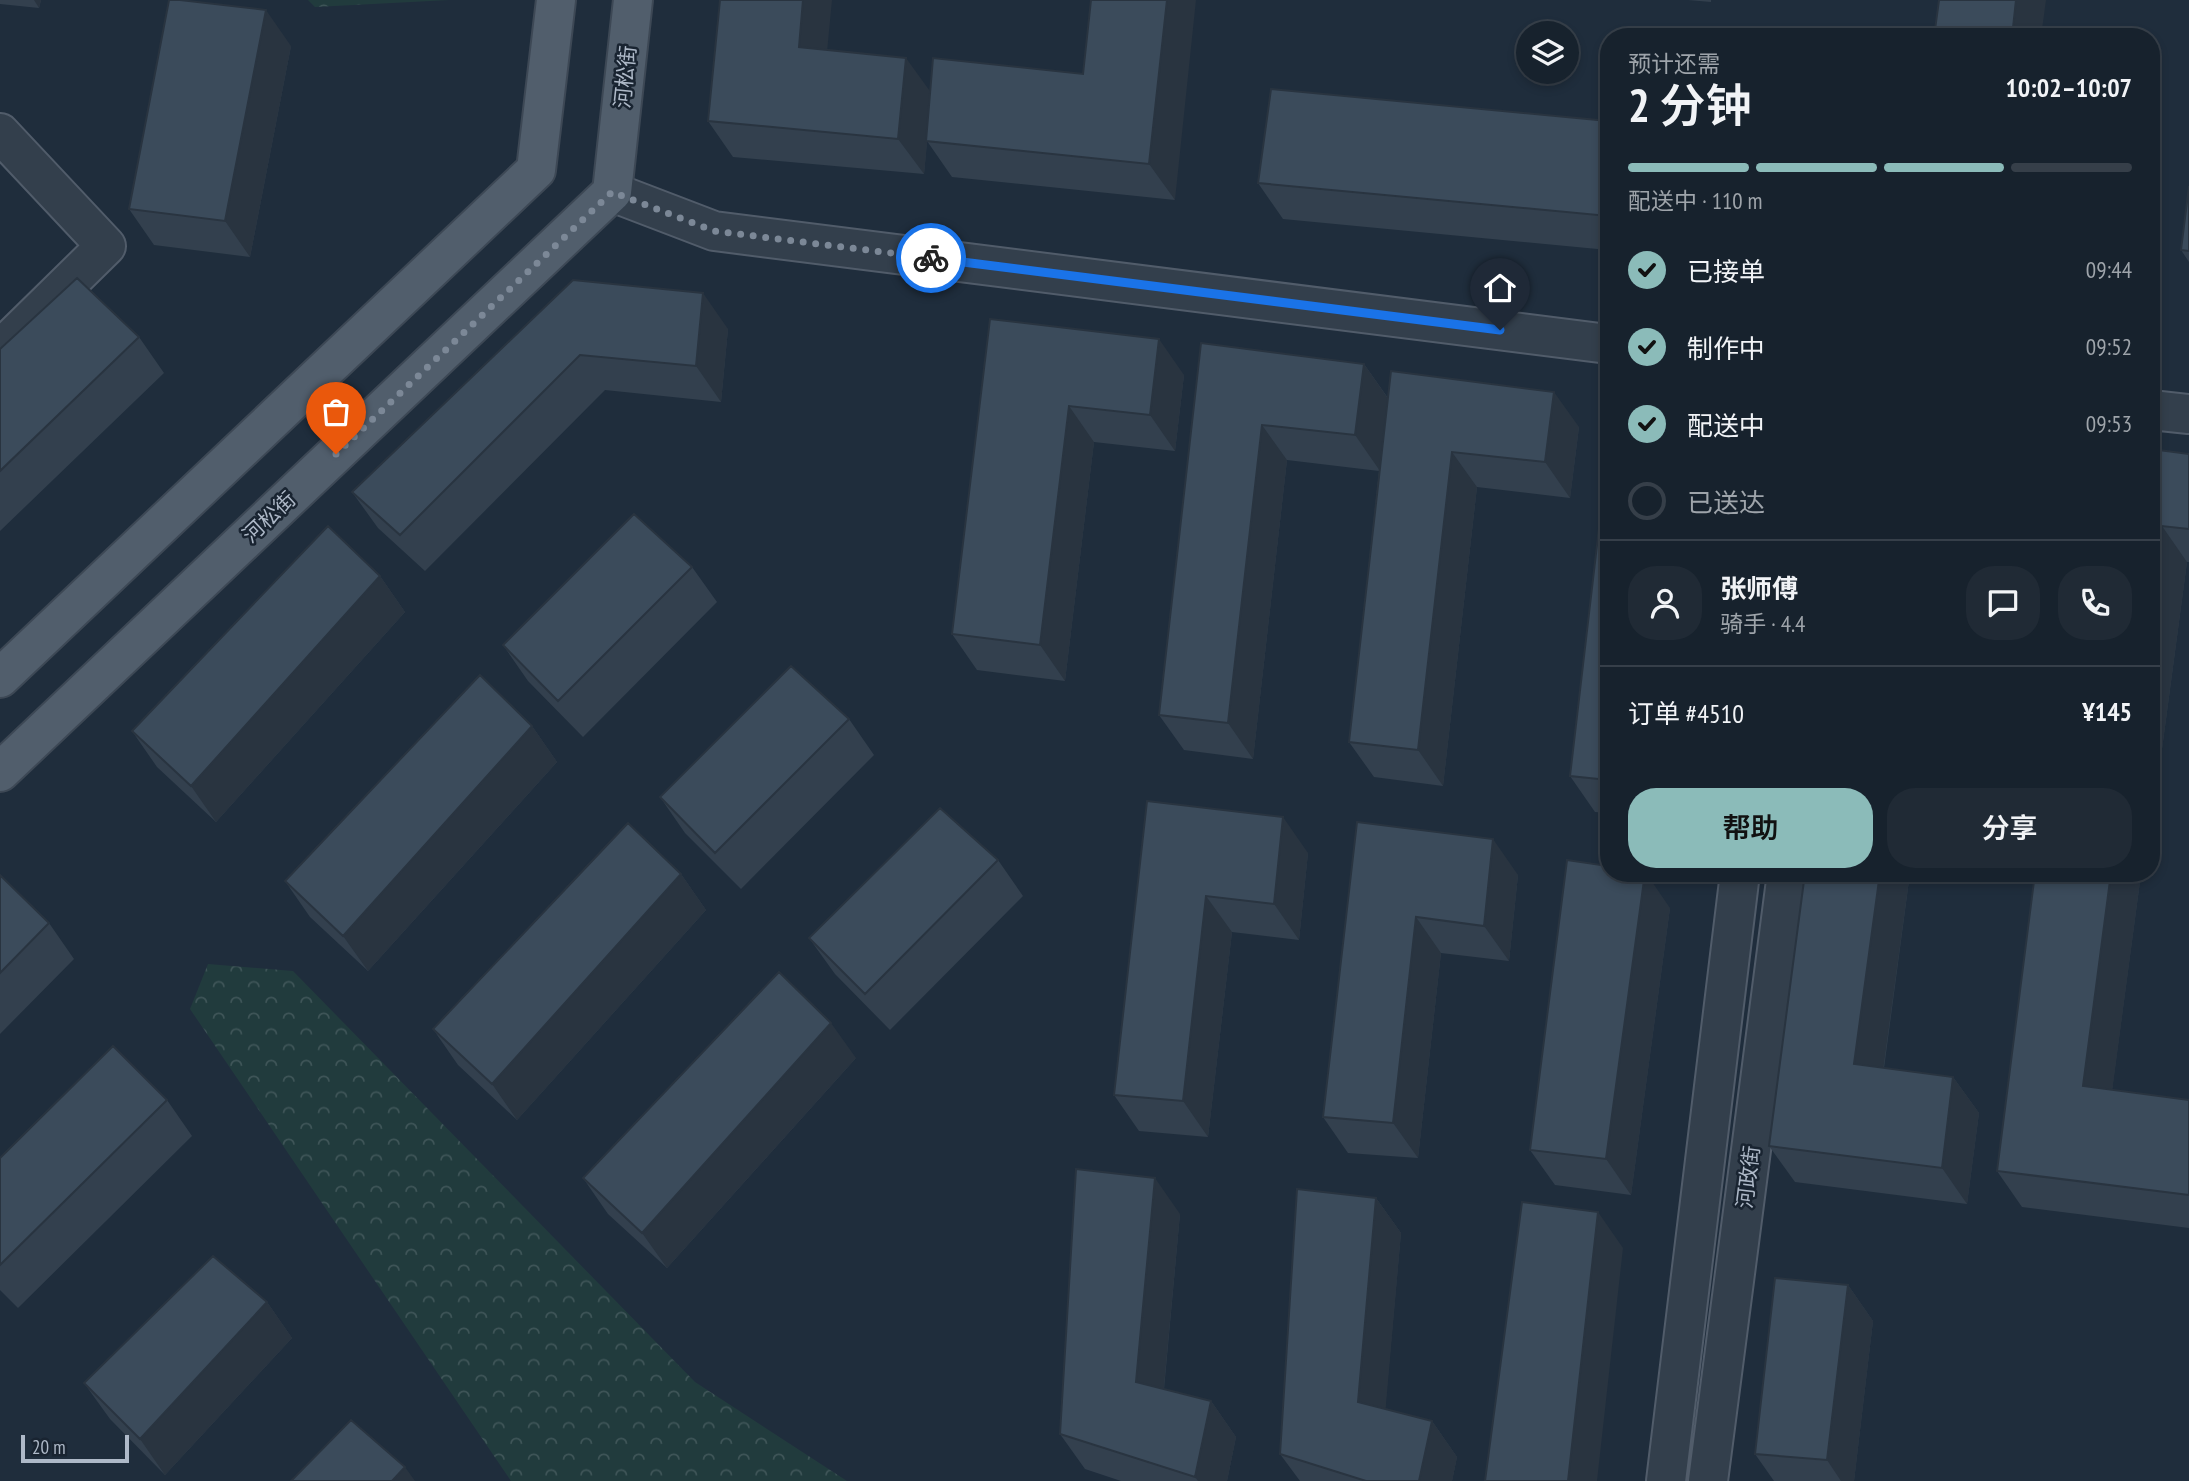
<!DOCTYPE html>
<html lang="zh">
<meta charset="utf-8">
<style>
body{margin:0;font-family:"PT Sans Narrow","Noto Sans SC",sans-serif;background:#202a35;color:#f1f3f6;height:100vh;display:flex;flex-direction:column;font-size:26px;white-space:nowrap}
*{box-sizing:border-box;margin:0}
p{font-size:23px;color:#9ea4aa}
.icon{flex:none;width:38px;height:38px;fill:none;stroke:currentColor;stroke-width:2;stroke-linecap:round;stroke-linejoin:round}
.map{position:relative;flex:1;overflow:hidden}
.sheet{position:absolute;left:1600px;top:28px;width:560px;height:854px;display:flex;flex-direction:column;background:#17222d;border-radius:28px;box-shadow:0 4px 10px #0003,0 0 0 2px #363f49}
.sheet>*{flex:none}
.controls{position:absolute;left:1516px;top:21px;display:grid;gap:14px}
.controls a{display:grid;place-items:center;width:63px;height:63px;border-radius:50%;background:#17222d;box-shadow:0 4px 10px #0003,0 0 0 2px #363f49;font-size:35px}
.scale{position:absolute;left:21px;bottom:18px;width:108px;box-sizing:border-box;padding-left:7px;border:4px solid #aeb9c8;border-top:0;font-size:19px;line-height:24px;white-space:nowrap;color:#aeb9c8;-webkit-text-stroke:5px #192431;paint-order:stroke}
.pin{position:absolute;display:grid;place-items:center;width:60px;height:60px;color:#fff;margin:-72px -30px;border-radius:50% 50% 50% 0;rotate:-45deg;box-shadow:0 0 7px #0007}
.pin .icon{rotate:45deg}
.courier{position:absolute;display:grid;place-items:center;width:70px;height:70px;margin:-35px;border:5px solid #1a73e8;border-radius:50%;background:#fff;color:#222;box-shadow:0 2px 9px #0007}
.head em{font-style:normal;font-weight:600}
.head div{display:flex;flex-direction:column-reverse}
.head{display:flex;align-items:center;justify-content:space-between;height:119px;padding:0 28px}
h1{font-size:46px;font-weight:600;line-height:52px}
.bar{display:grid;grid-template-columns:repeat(4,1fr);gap:10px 7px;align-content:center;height:84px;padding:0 28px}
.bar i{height:9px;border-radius:5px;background:#363f49}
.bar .selected{background:#8bbbb9}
.bar p{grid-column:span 4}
.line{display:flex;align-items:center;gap:18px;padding:0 28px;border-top:2px solid #363f49}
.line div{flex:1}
.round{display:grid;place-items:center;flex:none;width:74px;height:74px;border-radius:28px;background:#202a35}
ol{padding:0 28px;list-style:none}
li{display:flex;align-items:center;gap:21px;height:77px}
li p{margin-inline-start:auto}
li .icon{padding:7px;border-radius:50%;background:#8bbbb9;color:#111;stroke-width:4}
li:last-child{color:#9ea4aa}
li i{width:38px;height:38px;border:4px solid #363f49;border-radius:50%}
.button{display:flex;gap:14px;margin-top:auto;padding:14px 28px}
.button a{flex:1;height:80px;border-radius:28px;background:#8bbbb9;color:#111;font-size:28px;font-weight:600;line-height:80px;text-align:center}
.button a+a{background:#202a35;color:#f1f3f6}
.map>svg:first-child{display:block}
.forest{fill:url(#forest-crowns)}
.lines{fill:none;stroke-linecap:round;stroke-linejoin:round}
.minor-casing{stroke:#515c6a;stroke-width:42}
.major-casing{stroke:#3d4855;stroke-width:42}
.minor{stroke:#333f4c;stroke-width:38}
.major{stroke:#515e6c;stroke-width:38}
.wall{fill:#33404e}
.shaded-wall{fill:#293440}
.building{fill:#3b4b5b;stroke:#293440;stroke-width:2}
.done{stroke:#7c8897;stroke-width:7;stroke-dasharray:0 12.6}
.route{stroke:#1a73e8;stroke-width:9}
.labels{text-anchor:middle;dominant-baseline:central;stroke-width:5;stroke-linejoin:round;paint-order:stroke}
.street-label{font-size:21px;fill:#aeb9c8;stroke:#192431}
</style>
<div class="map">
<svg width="2189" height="1481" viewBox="0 0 2189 1481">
<defs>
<pattern id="forest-crowns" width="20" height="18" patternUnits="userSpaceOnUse" patternTransform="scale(1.75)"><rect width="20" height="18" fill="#213b3d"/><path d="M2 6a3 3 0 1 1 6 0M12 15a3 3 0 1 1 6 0" fill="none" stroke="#3f5558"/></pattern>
</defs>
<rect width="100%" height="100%" fill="#1f2d3c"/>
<path class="forest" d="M 308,0 L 449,0 L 315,7 Z
M 208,964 L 293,971 L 695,1382 L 847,1481 L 511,1481 L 190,1009 Z"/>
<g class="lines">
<g class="minor-casing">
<path id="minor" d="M 0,133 L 106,246 L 0,350
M 612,192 L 714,231 L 1608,344
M 2151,410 L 2189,414
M 1666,1481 L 1740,873
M 1708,1481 L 1787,873"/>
</g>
<g class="major-casing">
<path id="major" d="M 0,678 L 536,170 L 556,0
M 0,772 L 612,192 L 633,0"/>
</g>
<use href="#minor" class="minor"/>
<use href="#major" class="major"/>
</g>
<path class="wall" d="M 0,0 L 41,0 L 39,8 L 0,4 Z
M 1091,0 L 1175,200 L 952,177 L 927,141 L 924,174 L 733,157 L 708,121 L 827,50 L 930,92 L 1083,74 Z
M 1688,0 L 1711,0 L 1711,2 Z
M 291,46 L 250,257 L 154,245 L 129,209 Z
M 1608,121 L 1608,250 L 1283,219 L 1258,183 Z
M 2189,186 L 2189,262 L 2181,250 Z
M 573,280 L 728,329 L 721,402 L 605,390 L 425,571 L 378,528 L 352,492 Z
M 990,319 L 1184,375 L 1175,451 L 1094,442 L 1065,681 L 977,670 L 952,634 Z
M 139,337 L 164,373 L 0,531 L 0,349 Z
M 1201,343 L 1364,364 L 1388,398 L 1579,427 L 1570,498 L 1477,487 L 1443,786 L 1374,777 L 1349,742 L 1379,471 L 1287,460 L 1253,759 L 1184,750 L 1159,715 Z
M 2151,449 L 2189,454 L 2189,562 L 2187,562 L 2154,809 L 2151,809 Z
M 1608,451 L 1608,813 L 1595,812 L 1570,776 Z
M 692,567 L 717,602 L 583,737 L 528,681 L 503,645 Z
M 380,576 L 405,612 L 216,822 L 157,767 L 132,731 Z
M 849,719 L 874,755 L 741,889 L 685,833 L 660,797 Z
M 532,726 L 557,762 L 368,971 L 310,917 L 285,881 Z
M 1147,801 L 1308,853 L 1299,940 L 1232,932 L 1208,1137 L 1139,1131 L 1114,1095 Z
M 1357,822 L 1518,875 L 1509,961 L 1441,953 L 1418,1158 L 1348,1153 L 1323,1117 Z
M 998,860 L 1023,896 L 890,1030 L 835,974 L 809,938 Z
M 1910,873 L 1884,1068 L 1953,1077 L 1979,1113 L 1967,1204 L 1795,1182 L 1769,1146 Z
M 681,874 L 706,910 L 517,1120 L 458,1065 L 433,1029 Z
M 2141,874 L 2112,1090 L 2189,1100 L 2189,1228 L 2022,1207 L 1997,1171 Z
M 0,875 L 49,923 L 74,959 L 0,1034 Z
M 1670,908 L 1631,1195 L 1555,1185 L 1530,1150 Z
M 856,1058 L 667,1268 L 608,1214 L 583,1178 Z
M 167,1100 L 192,1136 L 18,1308 L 0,1290 L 0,1158 Z
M 1376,1198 L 1401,1233 L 1385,1409 L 1432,1421 L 1457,1457 L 1452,1481 L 1300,1481 L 1280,1454 Z
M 1180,1214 L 1164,1389 L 1211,1401 L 1236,1437 L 1227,1481 L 1121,1481 L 1085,1469 L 1060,1434 Z
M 1848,1285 L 1873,1321 L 1854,1481 L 1774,1481 L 1755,1454 Z
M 267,1302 L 292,1338 L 165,1475 L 110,1419 L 84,1383 Z"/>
<path class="shaded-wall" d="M 34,0 L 41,0 L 39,8 Z
M 803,0 L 832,0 L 824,83 L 799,47 Z
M 1167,0 L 1196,0 L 1175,200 L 1149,164 Z
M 2016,0 L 2046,0 L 2041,37 L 2012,37 Z
M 266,10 L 291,46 L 250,257 L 225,221 Z
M 906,58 L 932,94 L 924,174 L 898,139 Z
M 703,293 L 728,329 L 721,402 L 696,366 Z
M 1159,339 L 1184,375 L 1175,451 L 1150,415 Z
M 1364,364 L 1389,400 L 1380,471 L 1355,435 Z
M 1554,392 L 1579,427 L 1570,498 L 1545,462 Z
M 1069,406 L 1094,442 L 1065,681 L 1040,645 Z
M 1262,425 L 1287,460 L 1253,759 L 1228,723 Z
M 1452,452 L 1477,487 L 1443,786 L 1418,750 Z
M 2162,526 L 2187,562 L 2154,809 L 2151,804 L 2151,610 Z
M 380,576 L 405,612 L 216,822 L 191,786 Z
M 532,726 L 557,762 L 368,971 L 343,936 Z
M 1283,817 L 1308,853 L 1299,940 L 1274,904 Z
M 1493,839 L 1518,875 L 1509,961 L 1484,926 Z
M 1645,873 L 1646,873 L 1670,908 L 1631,1195 L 1606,1159 Z
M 1880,873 L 1910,873 L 1879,1100 L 1854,1064 Z
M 2111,873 L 2141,874 L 2108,1122 L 2083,1086 Z
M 681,874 L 706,910 L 517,1120 L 492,1084 Z
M 1206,896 L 1232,932 L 1208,1137 L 1183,1101 Z
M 1416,917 L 1441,953 L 1418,1158 L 1393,1123 Z
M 831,1023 L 856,1058 L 667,1268 L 642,1233 Z
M 1953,1077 L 1979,1113 L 1967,1204 L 1942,1168 Z
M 1155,1178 L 1180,1214 L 1161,1418 L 1136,1382 Z
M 1376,1198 L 1401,1233 L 1383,1438 L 1358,1402 Z
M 1598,1212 L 1623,1248 L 1597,1481 L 1568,1481 Z
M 1848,1285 L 1873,1321 L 1854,1481 L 1841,1481 L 1827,1460 Z
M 267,1302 L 292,1338 L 165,1475 L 140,1439 Z
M 1211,1401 L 1236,1437 L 1227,1481 L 1198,1481 L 1195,1477 Z
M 1432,1421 L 1457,1457 L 1452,1481 L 1419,1481 Z
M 405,1467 L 415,1481 L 392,1481 Z"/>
<path class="building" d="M 169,0 L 180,0 L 266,10 L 225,221 L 129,209 Z
M 720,0 L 803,0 L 799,47 L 906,58 L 898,139 L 708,121 Z
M 1091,0 L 1167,0 L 1149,164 L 926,141 L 933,58 L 1083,74 Z
M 1939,0 L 2016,0 L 2012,37 L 1934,37 Z
M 1271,89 L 1608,121 L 1608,216 L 1258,183 Z
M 2189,186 L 2189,251 L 2181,250 Z
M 77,278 L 139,337 L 0,471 L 0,349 Z
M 573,280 L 703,293 L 696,366 L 580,355 L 400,535 L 352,492 Z
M 990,319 L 1159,339 L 1150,415 L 1069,406 L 1040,645 L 952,634 Z
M 1201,343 L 1364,364 L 1355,435 L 1262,425 L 1228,723 L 1159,715 Z
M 1391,371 L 1554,392 L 1545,462 L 1452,452 L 1418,750 L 1349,742 Z
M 2151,449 L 2189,454 L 2189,529 L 2162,526 L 2151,610 Z
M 1608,451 L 1608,780 L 1570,776 Z
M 634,514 L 692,567 L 558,701 L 503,645 Z
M 328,526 L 380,576 L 191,786 L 132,731 Z
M 791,666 L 849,719 L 715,853 L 660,797 Z
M 480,675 L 532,726 L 343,936 L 285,881 Z
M 1147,801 L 1283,817 L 1274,904 L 1206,896 L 1183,1101 L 1114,1095 Z
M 940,808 L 998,860 L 865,994 L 809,938 Z
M 1357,822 L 1493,839 L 1484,926 L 1416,917 L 1393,1123 L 1323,1117 Z
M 628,823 L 681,874 L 492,1084 L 433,1029 Z
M 1567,860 L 1608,866 L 1608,873 L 1645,873 L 1606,1159 L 1530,1150 Z
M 1805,873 L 1880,873 L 1854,1064 L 1953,1077 L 1942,1168 L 1769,1146 Z
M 2035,873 L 2111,873 L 2083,1086 L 2189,1100 L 2189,1195 L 1997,1171 Z
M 0,875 L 49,923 L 0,973 Z
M 779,972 L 831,1023 L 642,1233 L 583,1178 Z
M 113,1046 L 167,1100 L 0,1265 L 0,1158 Z
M 1076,1169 L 1155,1178 L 1136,1382 L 1211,1401 L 1195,1477 L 1060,1434 Z
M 1297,1189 L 1376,1198 L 1358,1402 L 1432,1421 L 1419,1481 L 1366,1481 L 1280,1454 Z
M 1522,1202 L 1598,1212 L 1568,1481 L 1485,1481 Z
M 213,1256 L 267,1302 L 140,1439 L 84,1383 Z
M 1775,1278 L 1848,1285 L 1827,1460 L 1755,1454 Z
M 351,1420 L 405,1467 L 392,1481 L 291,1481 Z"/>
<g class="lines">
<path class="done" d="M 336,454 L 612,192 L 714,231 L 931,258"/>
<path class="route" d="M 931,258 L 1500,330"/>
</g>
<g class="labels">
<g class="street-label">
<text transform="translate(625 77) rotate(-84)">河松街</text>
<text transform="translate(269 517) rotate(-43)">河松街</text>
<text transform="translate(1748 1177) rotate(-83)">河政街</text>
</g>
</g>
</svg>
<div class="controls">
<a><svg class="icon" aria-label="layers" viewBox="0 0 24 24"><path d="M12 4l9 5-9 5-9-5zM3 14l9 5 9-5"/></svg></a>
</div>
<div class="scale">20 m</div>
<div class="pin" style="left:336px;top:454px;background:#ea580c"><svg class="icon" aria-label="bag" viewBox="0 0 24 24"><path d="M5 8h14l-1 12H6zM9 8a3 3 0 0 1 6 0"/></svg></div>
<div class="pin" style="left:1500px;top:330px;background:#1f2937"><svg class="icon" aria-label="home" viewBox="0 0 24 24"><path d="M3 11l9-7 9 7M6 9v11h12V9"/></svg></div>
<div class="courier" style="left:931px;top:258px"><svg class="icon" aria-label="bike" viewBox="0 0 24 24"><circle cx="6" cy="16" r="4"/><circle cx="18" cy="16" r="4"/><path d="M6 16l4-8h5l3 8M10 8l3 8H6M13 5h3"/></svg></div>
<section class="sheet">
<div class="head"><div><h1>2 分钟</h1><p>预计还需</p></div><em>10:02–10:07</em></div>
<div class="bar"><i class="selected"></i><i class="selected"></i><i class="selected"></i><i></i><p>配送中 · 110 m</p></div>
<ol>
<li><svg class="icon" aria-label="check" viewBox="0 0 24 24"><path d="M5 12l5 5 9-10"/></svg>已接单<p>09:44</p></li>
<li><svg class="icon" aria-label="check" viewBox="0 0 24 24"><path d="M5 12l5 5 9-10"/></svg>制作中<p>09:52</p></li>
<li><svg class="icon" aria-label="check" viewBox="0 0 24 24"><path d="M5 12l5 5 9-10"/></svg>配送中<p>09:53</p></li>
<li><i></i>已送达</li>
</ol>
<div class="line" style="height:126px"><a class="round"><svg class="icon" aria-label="person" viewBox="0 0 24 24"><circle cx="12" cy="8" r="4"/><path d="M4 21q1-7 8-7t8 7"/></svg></a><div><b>张师傅</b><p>骑手 · 4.4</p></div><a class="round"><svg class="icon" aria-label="chat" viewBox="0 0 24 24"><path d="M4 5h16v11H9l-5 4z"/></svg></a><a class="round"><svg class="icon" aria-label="phone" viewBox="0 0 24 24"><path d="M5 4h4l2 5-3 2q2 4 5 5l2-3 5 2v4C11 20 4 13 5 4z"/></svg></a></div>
<div class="line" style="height:91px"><div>订单 #4510</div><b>¥145</b></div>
<div class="button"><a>帮助</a><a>分享</a></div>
</section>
</div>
